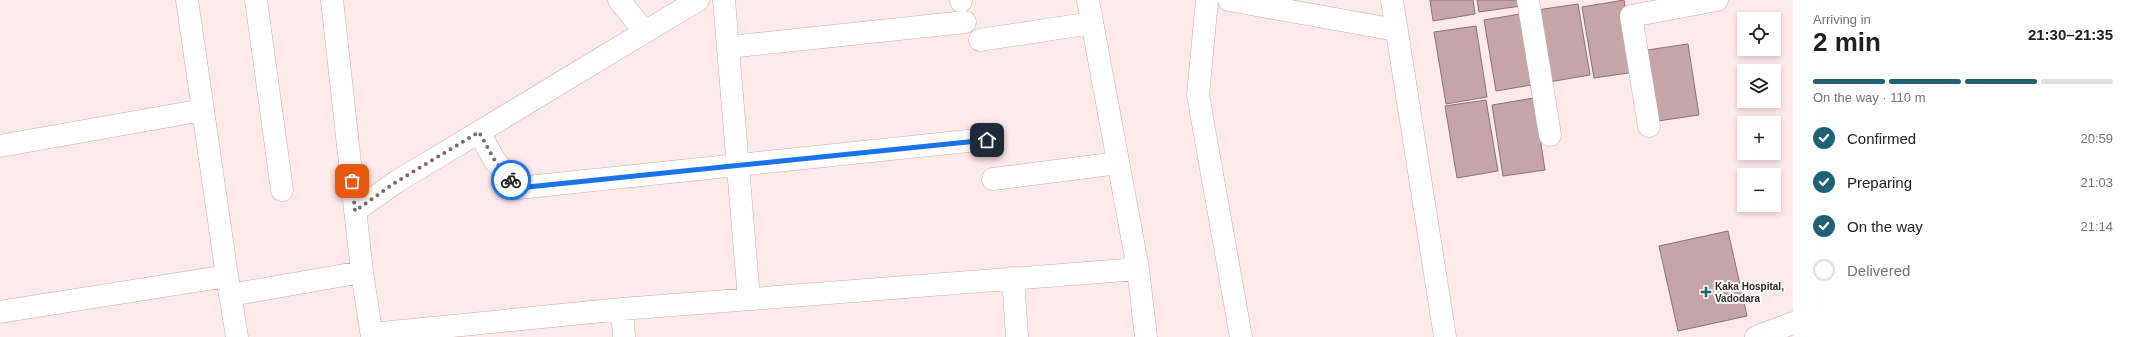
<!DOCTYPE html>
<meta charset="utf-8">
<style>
body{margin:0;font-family:Helvetica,sans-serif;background:#f6f6f6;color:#202124;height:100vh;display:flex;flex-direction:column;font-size:15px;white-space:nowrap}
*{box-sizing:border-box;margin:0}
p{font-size:13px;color:#757577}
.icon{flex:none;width:22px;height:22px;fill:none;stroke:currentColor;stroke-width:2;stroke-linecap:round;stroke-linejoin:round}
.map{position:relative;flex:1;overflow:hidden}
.panel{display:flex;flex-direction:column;background:#fff;width:340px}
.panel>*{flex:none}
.controls{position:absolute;left:1737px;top:12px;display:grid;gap:8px}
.controls a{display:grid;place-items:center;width:44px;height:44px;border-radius:0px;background:#fff;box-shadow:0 2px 6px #0003;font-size:20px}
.pin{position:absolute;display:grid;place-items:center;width:34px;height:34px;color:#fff;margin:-17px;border-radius:8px;box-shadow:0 2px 6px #0006}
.courier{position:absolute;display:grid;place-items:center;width:40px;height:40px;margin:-20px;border:3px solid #1a73e8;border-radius:50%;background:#fff;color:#222;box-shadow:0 1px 5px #0007}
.summary em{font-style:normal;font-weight:800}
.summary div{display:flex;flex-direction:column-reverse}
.summary{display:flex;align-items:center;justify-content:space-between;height:68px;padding:0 20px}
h1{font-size:26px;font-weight:800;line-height:30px}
.bar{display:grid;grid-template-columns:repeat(4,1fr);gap:6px 4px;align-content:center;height:48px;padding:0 20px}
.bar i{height:5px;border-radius:3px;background:#e0e0e0}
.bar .current{background:#206176}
.bar p{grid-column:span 4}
ol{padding:0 20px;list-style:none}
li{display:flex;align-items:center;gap:12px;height:44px}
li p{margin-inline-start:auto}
li .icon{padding:4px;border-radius:50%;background:#206176;color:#fff;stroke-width:4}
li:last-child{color:#757577}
li i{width:22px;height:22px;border:2px solid #e0e0e0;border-radius:50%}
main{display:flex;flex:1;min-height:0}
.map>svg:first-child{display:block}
.building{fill:#c6a5a8;stroke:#8f7173}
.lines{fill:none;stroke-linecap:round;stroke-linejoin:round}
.minor-casing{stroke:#ccabae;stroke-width:23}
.minor{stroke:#fff;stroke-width:22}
.done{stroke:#7b6b6c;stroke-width:4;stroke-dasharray:0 7.2}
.route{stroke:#1a73e8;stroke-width:5}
.poi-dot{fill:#206176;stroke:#fcfcfc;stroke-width:1.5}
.labels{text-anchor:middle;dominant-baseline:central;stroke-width:4;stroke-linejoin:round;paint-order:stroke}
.poi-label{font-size:10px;font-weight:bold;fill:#342728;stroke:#fcfcfc;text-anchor:start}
</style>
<main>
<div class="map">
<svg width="1793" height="337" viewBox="0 0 1793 337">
<rect width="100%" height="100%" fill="#fee9eb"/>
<path class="building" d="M 1430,0 L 1473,0 L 1475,14 L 1433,21 Z
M 1477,0 L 1520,0 L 1521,6 L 1479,12 Z
M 1624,0 L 1635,72 L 1594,78 L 1582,7 Z
M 1578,4 L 1590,75 L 1549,82 L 1537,10 Z
M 1526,13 L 1537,84 L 1496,91 L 1484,20 Z
M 1476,26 L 1487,97 L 1446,104 L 1434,32 Z
M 1688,44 L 1699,115 L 1658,121 L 1647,50 Z
M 1534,98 L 1545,170 L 1503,176 L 1492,105 Z
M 1486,100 L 1498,171 L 1457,178 L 1445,106 Z
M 1728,231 L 1747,316 L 1678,331 L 1659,246 Z"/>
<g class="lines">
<g class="minor-casing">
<path id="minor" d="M 187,0 L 227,276
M 256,0 L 282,190
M 332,0 L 362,272 L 372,337
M 619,0 L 645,32
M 724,0 L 749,299
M 961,0 L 961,1
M 1088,0 L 1138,269 L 1146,337
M 1207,0 L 1198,95 L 1241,337
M 1229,0 L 1396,30
M 1392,0 L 1445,337
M 1528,0 L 1550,135
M 980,40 L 1092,23
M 729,47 L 965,22
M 1649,126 L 1631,16 L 1717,0
M 479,132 L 495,161 L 518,188 L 987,139
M 0,146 L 203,110
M 993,179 L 1118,163
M 355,211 L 396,182 L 698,0
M 1013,278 L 1017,337
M 230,295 L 362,272
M 622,309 L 624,337
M 0,312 L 227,276 L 237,337
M 372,334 L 622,309 L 1138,269
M 1756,337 L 1793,323"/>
</g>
<use href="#minor" class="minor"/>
</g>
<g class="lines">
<path class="done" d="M 352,181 L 355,211 L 396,182 L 479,132 L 495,161 L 511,180"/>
<path class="route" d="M 511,180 L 518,188 L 987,140"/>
</g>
<path class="poi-dot" d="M1704 286h4v4h4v4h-4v4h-4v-4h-4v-4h4z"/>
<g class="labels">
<g class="poi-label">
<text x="1715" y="286">Kaka Hospital,<tspan x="1715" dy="12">Vadodara</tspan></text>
</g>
</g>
</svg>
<div class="controls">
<a><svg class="icon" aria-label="locate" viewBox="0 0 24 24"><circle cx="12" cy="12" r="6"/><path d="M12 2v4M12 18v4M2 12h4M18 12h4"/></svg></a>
<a><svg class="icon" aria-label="layers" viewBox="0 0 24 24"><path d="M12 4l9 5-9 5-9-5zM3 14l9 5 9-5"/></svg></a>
<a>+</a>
<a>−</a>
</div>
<div class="pin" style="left:352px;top:181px;background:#ea580c"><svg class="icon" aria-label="bag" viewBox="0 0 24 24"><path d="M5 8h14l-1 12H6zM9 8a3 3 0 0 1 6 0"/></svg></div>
<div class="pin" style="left:987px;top:140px;background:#1f2937"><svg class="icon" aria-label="home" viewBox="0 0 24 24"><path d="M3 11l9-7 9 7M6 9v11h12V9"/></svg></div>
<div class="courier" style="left:511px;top:180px"><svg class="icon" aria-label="bike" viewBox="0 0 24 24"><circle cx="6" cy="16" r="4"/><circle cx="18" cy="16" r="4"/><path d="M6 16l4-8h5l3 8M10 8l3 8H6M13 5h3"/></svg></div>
</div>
<section class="panel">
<div class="summary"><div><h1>2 min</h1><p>Arriving in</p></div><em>21:30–21:35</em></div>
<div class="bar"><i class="current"></i><i class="current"></i><i class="current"></i><i></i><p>On the way · 110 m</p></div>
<ol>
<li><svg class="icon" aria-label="check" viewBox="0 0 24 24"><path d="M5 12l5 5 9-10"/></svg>Confirmed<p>20:59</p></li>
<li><svg class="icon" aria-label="check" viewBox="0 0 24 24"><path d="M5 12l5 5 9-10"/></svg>Preparing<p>21:03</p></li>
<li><svg class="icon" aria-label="check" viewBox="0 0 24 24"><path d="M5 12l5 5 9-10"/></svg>On the way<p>21:14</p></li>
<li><i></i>Delivered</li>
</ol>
</section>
</main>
